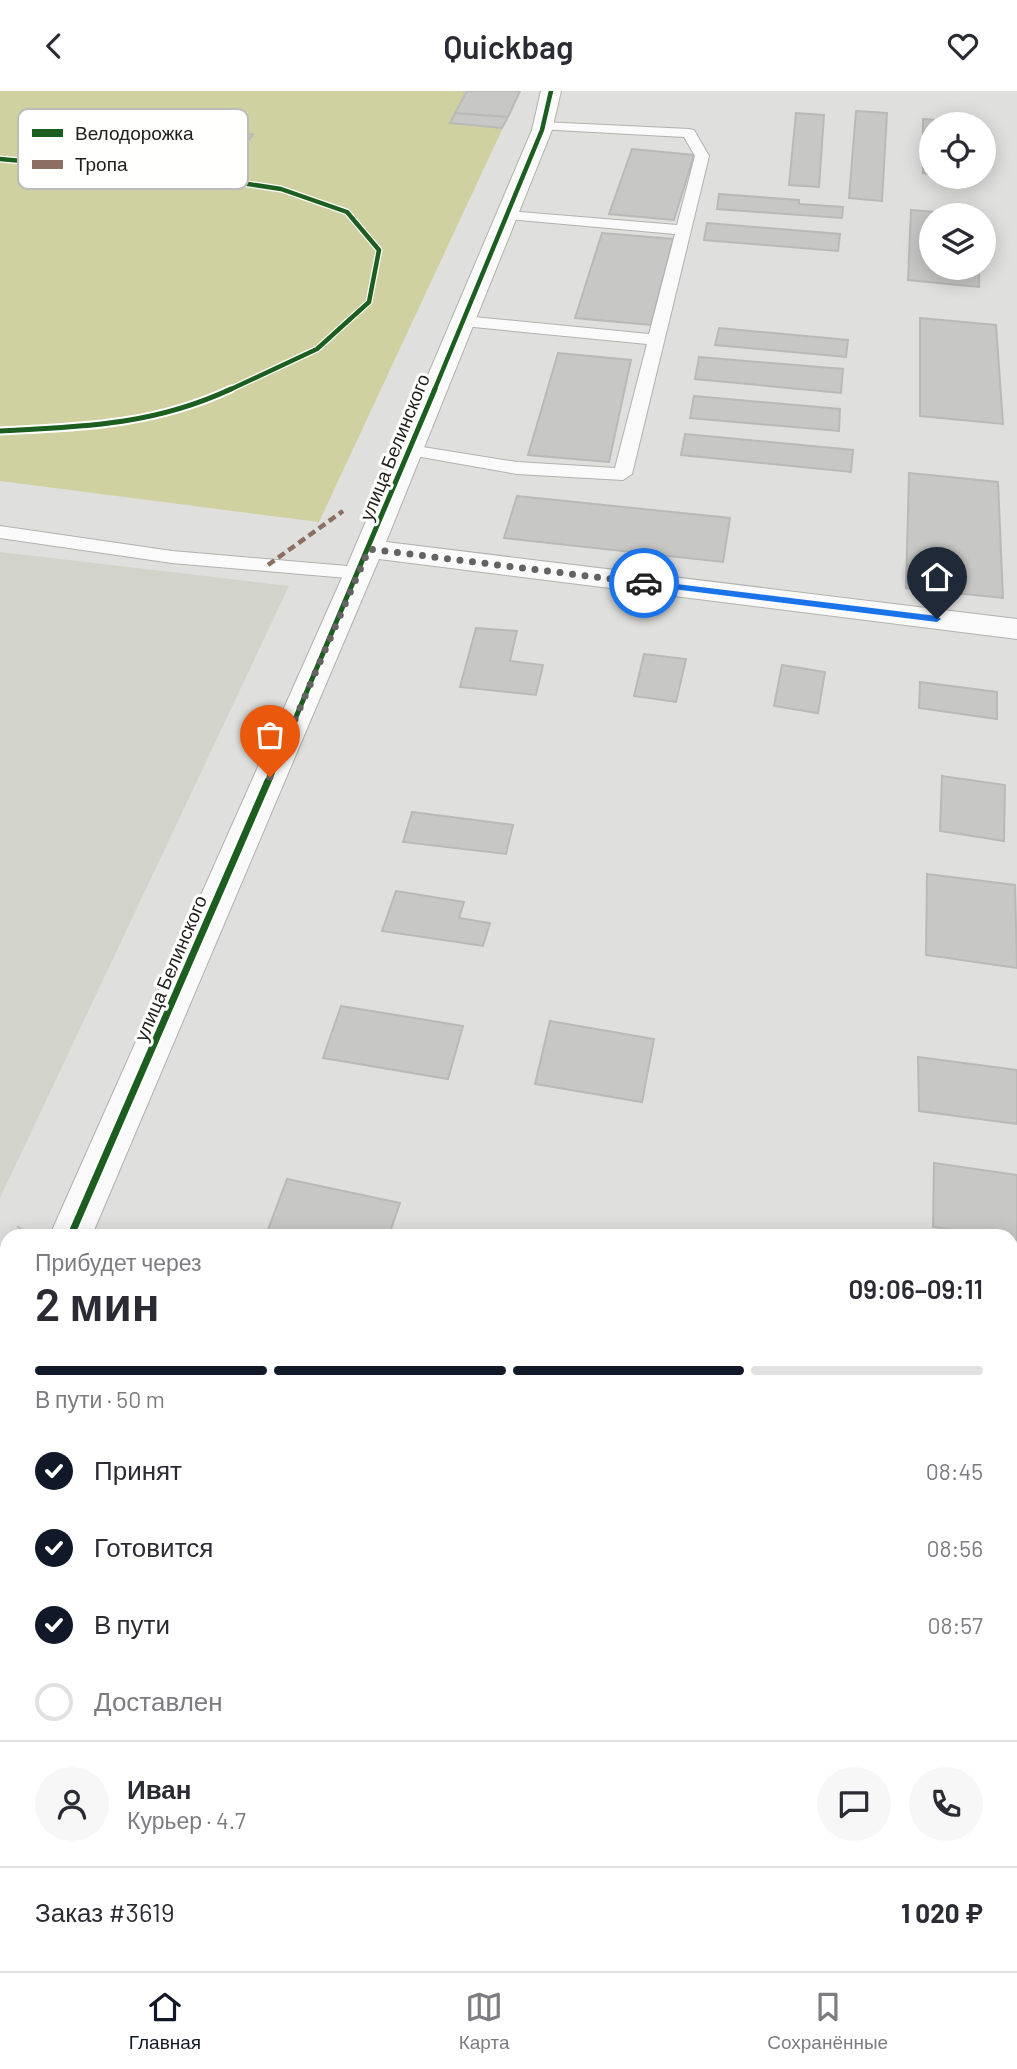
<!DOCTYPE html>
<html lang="ru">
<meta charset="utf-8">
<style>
body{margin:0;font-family:Barlow,sans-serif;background:#f7f7f7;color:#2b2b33;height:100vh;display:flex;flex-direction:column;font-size:26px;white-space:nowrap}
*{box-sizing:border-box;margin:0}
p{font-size:23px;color:#7c7c81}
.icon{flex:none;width:38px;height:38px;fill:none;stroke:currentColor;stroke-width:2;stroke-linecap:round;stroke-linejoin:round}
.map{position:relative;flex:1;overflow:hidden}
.panel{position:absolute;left:0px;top:1138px;width:1018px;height:744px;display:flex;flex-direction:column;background:#fff;border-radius:21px 21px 0 0;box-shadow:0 4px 18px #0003}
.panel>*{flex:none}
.fabs{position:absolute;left:919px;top:21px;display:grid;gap:14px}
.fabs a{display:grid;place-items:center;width:77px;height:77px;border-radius:50%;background:#fff;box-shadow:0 4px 18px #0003;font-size:35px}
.pin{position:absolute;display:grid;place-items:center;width:60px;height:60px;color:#fff;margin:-72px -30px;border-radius:50% 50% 50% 0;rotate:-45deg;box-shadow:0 0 7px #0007}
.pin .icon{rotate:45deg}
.courier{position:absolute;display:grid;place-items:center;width:70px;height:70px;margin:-35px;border:5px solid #1a73e8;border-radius:50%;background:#fff;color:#222;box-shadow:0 2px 9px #0007}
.summary em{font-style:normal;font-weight:600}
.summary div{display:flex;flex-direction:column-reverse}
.summary{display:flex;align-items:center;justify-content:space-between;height:119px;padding:0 35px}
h1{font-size:46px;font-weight:600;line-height:52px}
.bar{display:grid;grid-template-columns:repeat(4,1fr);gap:10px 7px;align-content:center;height:84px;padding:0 35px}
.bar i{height:9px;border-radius:5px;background:#e1e1e2}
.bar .on{background:#111827}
.bar p{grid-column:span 4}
.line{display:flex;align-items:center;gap:18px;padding:0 35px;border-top:2px solid #e1e1e2}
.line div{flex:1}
.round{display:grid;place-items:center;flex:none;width:74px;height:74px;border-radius:37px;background:#f7f7f7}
ol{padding:0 35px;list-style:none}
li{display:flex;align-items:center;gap:21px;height:77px}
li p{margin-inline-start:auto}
li .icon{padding:7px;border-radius:50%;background:#111827;color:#fff;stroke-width:4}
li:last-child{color:#7c7c81}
li i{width:38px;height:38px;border:4px solid #e1e1e2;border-radius:50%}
header{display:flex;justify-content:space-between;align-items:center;height:91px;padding:0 35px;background:#fff;font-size:32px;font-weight:600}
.dock{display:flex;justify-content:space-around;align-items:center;height:98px;border-top:2px solid #e1e1e2;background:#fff;font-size:19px;color:#7c7c81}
.dock a{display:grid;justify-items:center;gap:4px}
.dock .on{color:#111827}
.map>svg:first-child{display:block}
.built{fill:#d2d3cb}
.green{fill:#d0d1a0}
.building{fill:#c7c7c5;stroke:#b9b9b7;stroke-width:2}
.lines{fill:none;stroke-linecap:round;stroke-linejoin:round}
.lane-casing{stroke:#b1b1af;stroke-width:2}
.street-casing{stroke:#b1b1af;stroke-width:2}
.path-far1{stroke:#c0c0bf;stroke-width:2.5;stroke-dasharray:1 2.5;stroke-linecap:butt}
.path{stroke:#c0c0bf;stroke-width:4.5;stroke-dasharray:2 5;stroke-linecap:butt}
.lane{fill:#fafafa;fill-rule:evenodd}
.street{fill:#fafafa;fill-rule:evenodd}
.quiet{stroke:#8d6e63;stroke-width:4.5;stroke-dasharray:8 4.5;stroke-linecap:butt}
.cycleway-far2-casing{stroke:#fffffe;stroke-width:7}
.cycleway-far1-casing{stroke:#fffffe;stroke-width:9}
.cycleway-casing{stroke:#fffffe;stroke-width:11}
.cycleway-far2{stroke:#1b5e20;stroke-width:4.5}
.cycleway-far1{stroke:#1b5e20;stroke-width:5}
.cycleway{stroke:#1b5e20;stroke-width:7}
.route{fill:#1a73e8}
.done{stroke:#636361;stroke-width:7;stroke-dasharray:0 12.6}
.labels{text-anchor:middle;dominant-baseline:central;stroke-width:6;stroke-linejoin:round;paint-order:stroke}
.street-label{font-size:19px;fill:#20201e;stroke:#fffffe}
.key{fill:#fffffe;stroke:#bcbcbb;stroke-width:2}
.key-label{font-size:19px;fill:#20201e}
</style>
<header><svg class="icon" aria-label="back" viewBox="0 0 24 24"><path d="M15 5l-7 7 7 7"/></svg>Quickbag<svg class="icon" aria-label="heart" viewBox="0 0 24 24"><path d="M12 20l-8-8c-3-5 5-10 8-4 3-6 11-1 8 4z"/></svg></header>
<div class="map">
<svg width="1017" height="1880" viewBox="0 0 1017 1880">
<rect width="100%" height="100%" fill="#dfdfdd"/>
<path class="built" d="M 0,461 L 289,495 L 0,1107 Z"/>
<path class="green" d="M 0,0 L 520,0 L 319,431 L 0,390 Z"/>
<path class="building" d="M 520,0 L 508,26 L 455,22 L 467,0 Z
M 856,20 L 887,22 L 882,110 L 849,107 Z
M 455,22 L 508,26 L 502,37 L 450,32 Z
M 796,22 L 824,24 L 819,96 L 789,94 Z
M 923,28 L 982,32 L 982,33 L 931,33 L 931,83 L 923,82 Z
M 93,30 L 253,43 L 230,75 L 66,60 Z
M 632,58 L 694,64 L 674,129 L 609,123 Z
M 719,103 L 799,109 L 799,113 L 843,116 L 842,127 L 717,118 Z
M 911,119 L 974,124 L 931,124 L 931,177 L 979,177 L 979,196 L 908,189 Z
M 707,132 L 840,143 L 838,160 L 704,149 Z
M 602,142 L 673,148 L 651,234 L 575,227 Z
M 920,227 L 996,234 L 1003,333 L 920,325 Z
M 719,237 L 848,249 L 846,266 L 715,254 Z
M 558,262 L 631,269 L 609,371 L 528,364 Z
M 699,266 L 843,278 L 841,302 L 695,288 Z
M 694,305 L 840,318 L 839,340 L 690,327 Z
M 685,343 L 853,359 L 851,381 L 681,364 Z
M 909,382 L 998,391 L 1003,507 L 906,497 Z
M 517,405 L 730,427 L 723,471 L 504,447 Z
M 476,537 L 517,540 L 510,570 L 543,574 L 536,604 L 460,596 Z
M 644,563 L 686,568 L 676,611 L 634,605 Z
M 782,574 L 825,581 L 818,622 L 774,615 Z
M 920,591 L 997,601 L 997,628 L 919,617 Z
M 942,685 L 1005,694 L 1004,750 L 940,740 Z
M 412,721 L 513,734 L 506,763 L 403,751 Z
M 927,783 L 1015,794 L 1017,877 L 926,864 Z
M 396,800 L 464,811 L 459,827 L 490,832 L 483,855 L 382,840 Z
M 341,915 L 463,935 L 448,988 L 323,967 Z
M 550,930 L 654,948 L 642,1011 L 535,993 Z
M 918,966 L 1017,979 L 1017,1033 L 919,1020 Z
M 934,1072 L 1017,1084 L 1017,1149 L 1012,1148 L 1012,1144 L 987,1144 L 933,1136 Z
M 287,1088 L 400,1112 L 389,1144 L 266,1144 Z
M 1012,1181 L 1014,1182 L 1017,1224 L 1012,1223 Z
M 1012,1360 L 1017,1361 L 1017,1428 L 1012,1427 Z
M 1012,1738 L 1017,1740 L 1017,1875 L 1012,1874 Z"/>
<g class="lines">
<g class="lane-casing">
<path id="lane" d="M 543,31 L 689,38 L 694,39 L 709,65 L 632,383 L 623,389 L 517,383 L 410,364 L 401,359 L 410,354 L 517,371 L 615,377 L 647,253 L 463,235 L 455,230 L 463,225 L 649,243 L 675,143 L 507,128 L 500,124 L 507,120 L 677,134 L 695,65 L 684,46 L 538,38 L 538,32 Z
M 0,435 L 172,460 L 359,476 L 366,478 L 369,482 L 366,486 L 359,488 L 172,472 L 0,447 Z"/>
</g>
<g class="street-casing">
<path id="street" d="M 541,0 L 561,0 L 552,39 L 386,451 L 1017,528 L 1017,548 L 379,468 L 92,1144 L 50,1144 L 344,482 L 532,39 Z
M 7,1271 L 7,1328 L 0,1331 L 0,1274 Z
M 0,1707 L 7,1708 L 7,1762 L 0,1761 Z
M 560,1874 L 640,1874 L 643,1880 L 563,1880 Z"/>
</g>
<path class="path-far1" d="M 459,0 L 467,1"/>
<path class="path" d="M 16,1144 L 21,1132
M 0,1179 L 7,1164"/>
<use href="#lane" class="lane"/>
<use href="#street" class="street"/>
<path class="quiet" d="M 268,474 L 343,420"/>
<g class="cycleway-far2-casing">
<path id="cycleway-far2" d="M 0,68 L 209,87 L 281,98 L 347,121 L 379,159 L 369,211 L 317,258 L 227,300
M 434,300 L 542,39 L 551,0"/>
</g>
<g class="cycleway-far1-casing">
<path id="cycleway-far1" d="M 0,340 C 83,336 154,334 231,298
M 268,692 L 435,298"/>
</g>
<g class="cycleway-casing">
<path id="cycleway" d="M 71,1144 L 268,690"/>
</g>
<use href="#cycleway-far2" class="cycleway-far2"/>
<use href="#cycleway-far1" class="cycleway-far1"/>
<use href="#cycleway" class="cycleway"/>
</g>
<path class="route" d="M 644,489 L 937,525 L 941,528 L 937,531 L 641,494 L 641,490 Z"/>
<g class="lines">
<path class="done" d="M 270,686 L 369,458 L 644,492"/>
</g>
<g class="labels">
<g class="street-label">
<text transform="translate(394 356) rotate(-68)">улица Белинского</text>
<text transform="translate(170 877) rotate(-67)">улица Белинского</text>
</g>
</g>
<rect x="18" y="18" width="230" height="80" rx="10" class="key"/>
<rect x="32" y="38" width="31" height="8" fill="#1b5e20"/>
<rect x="32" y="69" width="31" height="9" fill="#8d6e63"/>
<g class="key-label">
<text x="75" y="49">Велодорожка</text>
<text x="75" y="80">Тропа</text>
</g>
</svg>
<div class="fabs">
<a><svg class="icon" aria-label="locate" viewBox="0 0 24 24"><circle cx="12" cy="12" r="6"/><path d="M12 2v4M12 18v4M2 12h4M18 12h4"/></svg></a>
<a><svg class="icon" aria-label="layers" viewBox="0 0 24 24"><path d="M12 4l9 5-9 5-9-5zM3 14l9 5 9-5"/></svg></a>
</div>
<div class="pin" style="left:270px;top:686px;background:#ea580c"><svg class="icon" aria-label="bag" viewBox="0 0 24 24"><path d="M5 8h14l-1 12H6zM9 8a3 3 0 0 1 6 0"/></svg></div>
<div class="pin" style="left:937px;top:528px;background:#1f2937"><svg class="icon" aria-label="home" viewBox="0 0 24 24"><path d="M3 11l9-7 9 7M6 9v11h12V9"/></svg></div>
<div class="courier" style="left:644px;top:492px"><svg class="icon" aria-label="car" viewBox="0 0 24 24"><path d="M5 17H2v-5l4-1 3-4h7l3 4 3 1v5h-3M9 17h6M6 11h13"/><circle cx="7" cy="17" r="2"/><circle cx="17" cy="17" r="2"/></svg></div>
<section class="panel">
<div class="summary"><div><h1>2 мин</h1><p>Прибудет через</p></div><em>09:06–09:11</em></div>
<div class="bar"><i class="on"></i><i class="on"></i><i class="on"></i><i></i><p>В пути · 50 m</p></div>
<ol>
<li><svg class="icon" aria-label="check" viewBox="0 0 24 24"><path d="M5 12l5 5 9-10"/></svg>Принят<p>08:45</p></li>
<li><svg class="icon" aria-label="check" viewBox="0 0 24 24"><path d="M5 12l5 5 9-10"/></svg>Готовится<p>08:56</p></li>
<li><svg class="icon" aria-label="check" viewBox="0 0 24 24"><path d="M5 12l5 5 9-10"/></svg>В пути<p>08:57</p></li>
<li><i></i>Доставлен</li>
</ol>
<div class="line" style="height:126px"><a class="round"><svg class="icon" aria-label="person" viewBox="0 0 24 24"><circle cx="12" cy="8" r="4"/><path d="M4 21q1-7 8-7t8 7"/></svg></a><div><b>Иван</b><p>Курьер · 4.7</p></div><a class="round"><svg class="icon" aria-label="chat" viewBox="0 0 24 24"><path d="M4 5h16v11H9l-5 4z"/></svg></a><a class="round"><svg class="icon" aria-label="phone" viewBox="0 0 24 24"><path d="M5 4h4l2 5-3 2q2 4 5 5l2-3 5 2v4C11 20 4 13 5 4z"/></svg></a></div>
<div class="line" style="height:91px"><div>Заказ #3619</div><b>1 020 ₽</b></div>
</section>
</div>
<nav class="dock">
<a class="on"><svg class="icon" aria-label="home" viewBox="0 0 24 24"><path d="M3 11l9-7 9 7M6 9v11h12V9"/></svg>Главная</a>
<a><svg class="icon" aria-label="map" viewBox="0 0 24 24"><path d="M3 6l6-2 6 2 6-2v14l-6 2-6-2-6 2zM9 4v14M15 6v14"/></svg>Карта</a>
<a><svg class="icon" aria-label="saved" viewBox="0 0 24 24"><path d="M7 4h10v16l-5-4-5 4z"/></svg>Сохранённые</a>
</nav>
